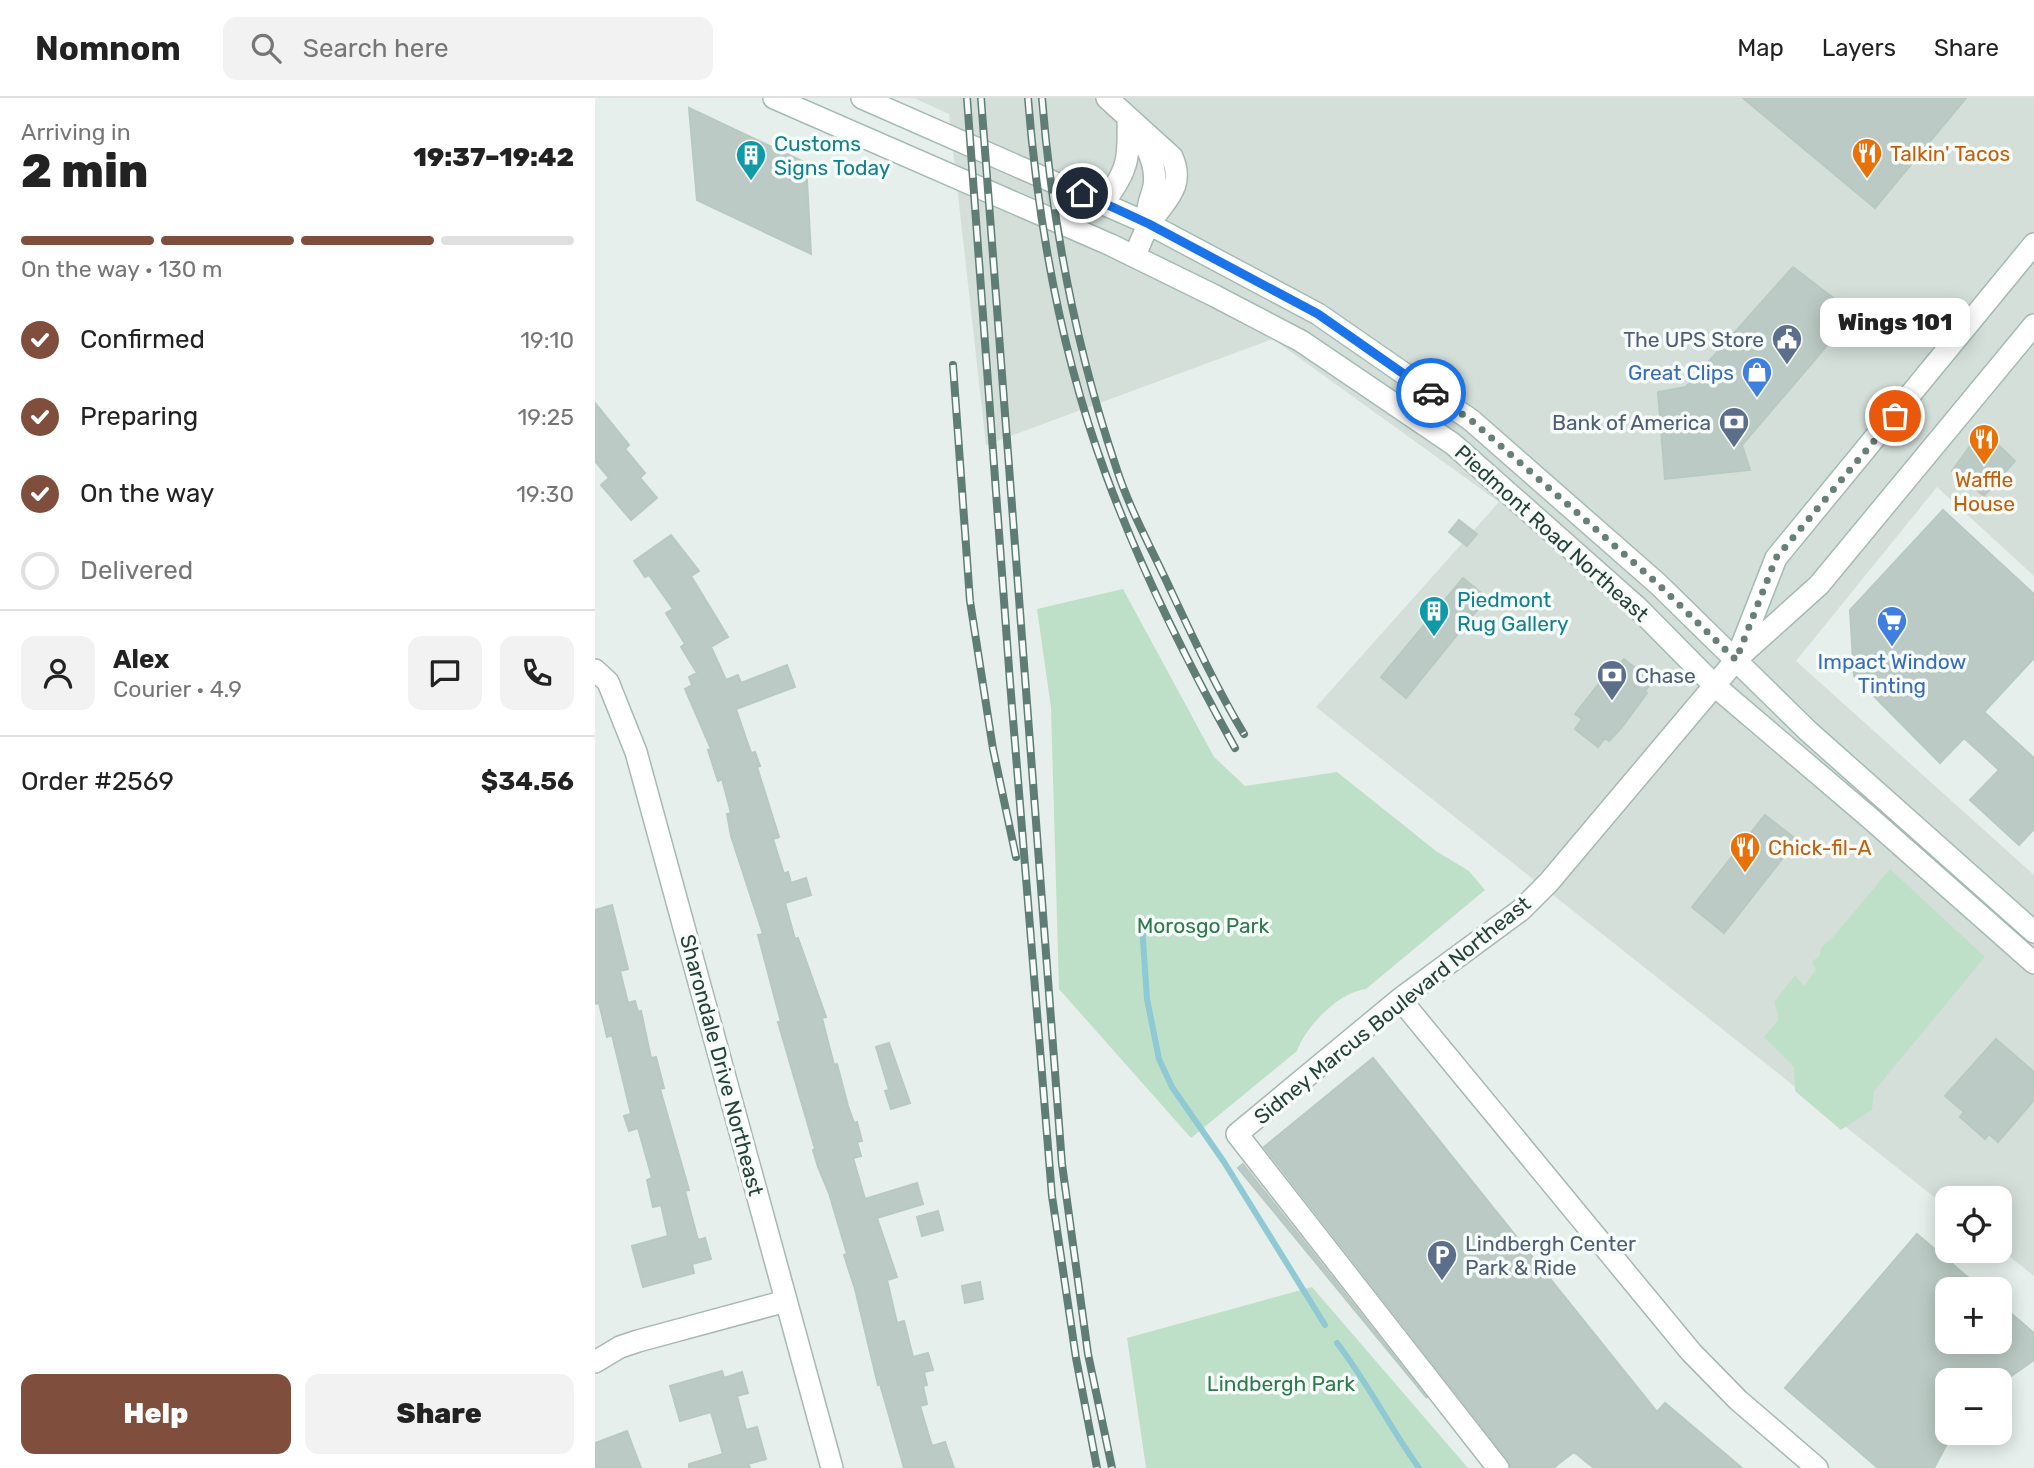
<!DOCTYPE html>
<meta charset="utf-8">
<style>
body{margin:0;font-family:Rubik,sans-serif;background:#f2f2f2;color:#222;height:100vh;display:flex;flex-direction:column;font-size:26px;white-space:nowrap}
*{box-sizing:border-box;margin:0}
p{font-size:23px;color:#767676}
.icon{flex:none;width:38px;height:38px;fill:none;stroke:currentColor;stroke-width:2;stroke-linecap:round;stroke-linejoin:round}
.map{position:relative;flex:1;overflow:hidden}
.panel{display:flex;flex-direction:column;background:#fff;width:595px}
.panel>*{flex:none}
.fabs{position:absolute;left:1340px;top:1088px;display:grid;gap:14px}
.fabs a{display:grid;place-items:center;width:77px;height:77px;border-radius:14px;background:#fff;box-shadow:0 4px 18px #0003;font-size:35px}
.pin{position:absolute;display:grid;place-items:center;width:60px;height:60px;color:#fff;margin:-30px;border:4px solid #fff;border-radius:50%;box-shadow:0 2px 7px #0007}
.courier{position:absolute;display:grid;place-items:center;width:70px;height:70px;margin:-35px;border:5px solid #1a73e8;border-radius:50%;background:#fff;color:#222;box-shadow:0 2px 9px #0007}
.bubble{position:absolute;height:49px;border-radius:14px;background:#fff;box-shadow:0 4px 18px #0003;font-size:23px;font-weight:800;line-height:49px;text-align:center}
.head em{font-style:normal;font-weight:800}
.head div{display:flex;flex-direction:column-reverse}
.head{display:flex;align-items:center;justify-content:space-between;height:119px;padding:0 21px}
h1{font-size:46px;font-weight:800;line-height:52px}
.bar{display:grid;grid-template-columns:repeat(4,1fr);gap:10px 7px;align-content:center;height:84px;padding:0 21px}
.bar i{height:9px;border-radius:5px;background:#e0e0e0}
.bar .active{background:#804e3d}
.bar p{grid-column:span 4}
.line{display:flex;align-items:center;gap:18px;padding:0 21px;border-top:2px solid #e0e0e0}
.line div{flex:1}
.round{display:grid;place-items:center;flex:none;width:74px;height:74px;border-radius:14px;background:#f2f2f2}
ol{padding:0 21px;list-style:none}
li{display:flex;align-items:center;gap:21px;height:77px}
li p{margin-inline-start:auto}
li .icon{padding:7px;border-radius:50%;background:#804e3d;color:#fff;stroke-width:4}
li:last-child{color:#767676}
li i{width:38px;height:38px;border:4px solid #e0e0e0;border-radius:50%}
.action{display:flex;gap:14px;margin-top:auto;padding:14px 21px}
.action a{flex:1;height:80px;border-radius:14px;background:#804e3d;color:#fff;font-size:28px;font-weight:800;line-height:80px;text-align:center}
.action a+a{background:#f2f2f2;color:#222}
header{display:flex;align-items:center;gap:42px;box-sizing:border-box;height:98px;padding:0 35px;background:#fff;border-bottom:2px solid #e0e0e0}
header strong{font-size:33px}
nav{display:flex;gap:38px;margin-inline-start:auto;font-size:24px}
.search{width:490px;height:63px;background:#f2f2f2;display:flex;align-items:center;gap:18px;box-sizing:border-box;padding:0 24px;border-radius:14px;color:#767676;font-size:26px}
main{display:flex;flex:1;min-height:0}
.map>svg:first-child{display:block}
.built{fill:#d4dfda}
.green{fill:#bfe0c8}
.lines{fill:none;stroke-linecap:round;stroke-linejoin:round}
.stream{stroke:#8ec9d4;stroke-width:6}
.building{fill:#bbcac4;stroke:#b8c9c2;stroke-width:2}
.minor-casing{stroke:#a8b8b2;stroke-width:24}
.secondary-casing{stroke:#a4bbb3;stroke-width:24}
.minor{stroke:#fff;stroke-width:21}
.secondary{stroke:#fff;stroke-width:21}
.rail-casing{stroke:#5f7d75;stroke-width:8}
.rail{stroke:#f7fbf9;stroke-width:5;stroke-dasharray:16;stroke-linecap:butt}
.done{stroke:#687f78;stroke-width:7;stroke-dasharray:0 12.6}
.route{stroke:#1a73e8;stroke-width:9}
.labels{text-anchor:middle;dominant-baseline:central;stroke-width:7;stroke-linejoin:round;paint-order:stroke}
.culture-label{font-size:21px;fill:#0d838f;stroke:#f7fbf9;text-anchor:start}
.food-label{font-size:21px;fill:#c56008;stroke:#f7fbf9;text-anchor:start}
.service-label{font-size:21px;fill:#4e5e75;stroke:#f7fbf9;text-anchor:end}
.shop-label{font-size:21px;fill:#366cbe;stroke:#f7fbf9;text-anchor:end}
.street-label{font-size:21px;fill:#24423a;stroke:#f7fbf9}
.park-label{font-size:21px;fill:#2d7a4b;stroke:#f7fbf9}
</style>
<header>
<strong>Nomnom</strong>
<div class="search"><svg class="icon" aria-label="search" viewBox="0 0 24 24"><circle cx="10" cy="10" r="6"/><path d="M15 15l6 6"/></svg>Search here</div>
<nav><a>Map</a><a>Layers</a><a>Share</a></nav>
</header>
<main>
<section class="panel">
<div class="head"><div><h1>2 min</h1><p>Arriving in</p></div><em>19:37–19:42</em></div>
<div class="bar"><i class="active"></i><i class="active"></i><i class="active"></i><i></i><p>On the way · 130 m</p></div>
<ol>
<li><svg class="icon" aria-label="check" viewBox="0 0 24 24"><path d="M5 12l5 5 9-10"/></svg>Confirmed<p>19:10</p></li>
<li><svg class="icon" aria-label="check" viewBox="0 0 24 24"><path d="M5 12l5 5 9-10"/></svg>Preparing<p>19:25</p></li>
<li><svg class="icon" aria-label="check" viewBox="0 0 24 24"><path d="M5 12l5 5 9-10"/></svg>On the way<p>19:30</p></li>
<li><i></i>Delivered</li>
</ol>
<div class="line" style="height:126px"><a class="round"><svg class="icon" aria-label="person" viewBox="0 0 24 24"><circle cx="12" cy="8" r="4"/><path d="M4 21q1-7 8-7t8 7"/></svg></a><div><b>Alex</b><p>Courier · 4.9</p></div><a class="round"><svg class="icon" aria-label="chat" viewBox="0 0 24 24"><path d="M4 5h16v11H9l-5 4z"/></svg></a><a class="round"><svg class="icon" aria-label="phone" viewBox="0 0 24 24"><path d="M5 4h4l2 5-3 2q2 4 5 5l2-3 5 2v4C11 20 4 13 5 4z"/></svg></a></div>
<div class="line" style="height:91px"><div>Order #2569</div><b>$34.56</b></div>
<div class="action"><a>Help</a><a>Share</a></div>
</section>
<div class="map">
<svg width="1439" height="1370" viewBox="0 0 1439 1370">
<rect width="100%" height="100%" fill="#e6efeb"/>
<path class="built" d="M 319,0 L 1439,0 L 1439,478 L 1342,389 L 1201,563 L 1439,777 L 1439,1178 L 1405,1151 L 1405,1101 L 1353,1101 L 1353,1110 L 721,609 L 904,404 L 678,241 L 391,347 L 354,16 Z"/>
<path class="green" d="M 528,491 L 619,659 L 650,688 L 742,674 L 841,753 L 874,773 L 890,792 L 771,891 C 744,894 711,928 702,953 L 596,1040 L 464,891 L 456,610 L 442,511 Z
M 1295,771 L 1390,859 L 1279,993 L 1277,1012 L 1246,1032 L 1200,993 L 1199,969 L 1169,939 L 1184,921 L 1179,904 L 1200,877 L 1209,888 L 1221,872 L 1217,864 L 1225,857 L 1226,850 L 1238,839 Z
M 717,1189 L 873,1370 L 551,1370 L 532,1240 Z"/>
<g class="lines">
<path class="stream" d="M 547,827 L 552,901 L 564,961 L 577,989 L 629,1064 L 730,1227
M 742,1245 C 773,1285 795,1330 824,1370"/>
</g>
<path class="building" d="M 1148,0 L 1371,0 L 1280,110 Z
M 94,10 L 211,65 L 216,156 L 102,102 Z
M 1198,169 L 1259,216 L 1147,347 L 1155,372 L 1070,381 L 1063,294 L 1091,289 Z
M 0,305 L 34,347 L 30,351 L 50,375 L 45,380 L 62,400 L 36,422 L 6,387 L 14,380 L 0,363 Z
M 1387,331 L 1420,363 L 1389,398 L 1357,373 Z
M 1348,412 L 1439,496 L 1439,560 L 1389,614 L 1439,660 L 1439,731 L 1424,747 L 1375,702 L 1404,672 L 1369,640 L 1345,665 L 1259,578 L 1255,512 Z
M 864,422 L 882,436 L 872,448 L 854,434 Z
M 76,437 L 104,473 L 96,478 L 133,539 L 116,549 L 131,582 L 143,577 L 146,585 L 192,567 L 200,589 L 141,611 L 156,655 L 160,654 L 165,668 L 162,669 L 184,739 L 178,741 L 189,776 L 193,774 L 196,785 L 211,780 L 216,797 L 190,805 L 200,841 L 203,840 L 231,919 L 227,920 L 239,967 L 242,966 L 253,1008 L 259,1025 L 262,1024 L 267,1043 L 262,1044 L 266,1058 L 258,1060 L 270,1101 L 322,1085 L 328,1106 L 282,1120 L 302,1179 L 292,1182 L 302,1225 L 309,1223 L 318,1259 L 333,1255 L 338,1272 L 329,1274 L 332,1287 L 328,1288 L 332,1306 L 325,1308 L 337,1348 L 350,1344 L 359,1370 L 309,1370 L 285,1286 L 283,1287 L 260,1191 L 249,1157 L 252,1156 L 234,1095 L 223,1069 L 218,1052 L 220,1051 L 183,924 L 186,924 L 163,837 L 168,836 L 136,738 L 132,716 L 136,715 L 127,681 L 123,683 L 113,652 L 116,651 L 90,591 L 97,587 L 94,579 L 102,575 L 86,549 L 90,546 L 71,515 L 78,511 L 54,477 L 50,479 L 39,463 Z
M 868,480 L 892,500 L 811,600 L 786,579 Z
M 1029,561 L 1057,584 L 1050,593 L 1052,595 L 1027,629 L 1014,643 L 1010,640 L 1003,649 L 980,631 L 987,621 L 980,616 L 1006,583 Z
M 1170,717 L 1202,742 L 1129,835 L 1097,809 Z
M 17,807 L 33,871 L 25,873 L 33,905 L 40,903 L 43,914 L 46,913 L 56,960 L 61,959 L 69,990 L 65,991 L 94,1092 L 90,1093 L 103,1142 L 110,1140 L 116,1161 L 97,1166 L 99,1175 L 48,1189 L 37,1148 L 73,1138 L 66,1107 L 58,1109 L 52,1082 L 57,1080 L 43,1030 L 34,1033 L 29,1018 L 36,1016 L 17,937 L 12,939 L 4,905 L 0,906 L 0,812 Z
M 1401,941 L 1439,974 L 1439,1002 L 1403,1044 L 1394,1036 L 1390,1041 L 1365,1019 L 1369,1014 L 1350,998 Z
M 294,945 L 315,1005 L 296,1011 L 290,993 L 294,992 L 281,949 Z
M 778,960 L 1062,1314 L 1070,1305 L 1147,1370 L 999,1370 L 979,1354 L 958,1370 L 916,1370 L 913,1362 L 669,1049 Z
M 648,1066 L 832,1300 L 643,1070 Z
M 343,1113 L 348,1132 L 327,1138 L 322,1119 Z
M 1322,1136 L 1388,1192 L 1353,1192 L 1353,1244 L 1405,1244 L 1405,1206 L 1439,1235 L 1439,1262 L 1409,1283 L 1353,1283 L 1353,1344 L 1339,1370 L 1283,1370 L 1190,1290 Z
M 385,1184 L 388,1201 L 370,1205 L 367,1188 Z
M 127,1273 L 129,1280 L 147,1274 L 153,1295 L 142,1298 L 151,1332 L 162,1329 L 171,1361 L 153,1366 L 155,1370 L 94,1370 L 94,1366 L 128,1356 L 116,1314 L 85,1323 L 75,1288 Z
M 32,1333 L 46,1370 L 0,1370 L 0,1345 Z"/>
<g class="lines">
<g class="minor-casing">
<path id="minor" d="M 512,0 L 577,59 C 591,90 568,103 554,127 C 548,136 544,148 540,158
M 543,35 C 553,50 562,69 559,88 C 555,106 551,105 554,126
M 509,104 C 534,71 534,60 533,20
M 0,572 L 13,584 L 41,654 L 237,1370
M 805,901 L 1096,1254 L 1143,1302 L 1222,1370
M 0,1264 L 25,1249 L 43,1243 L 191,1203
M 903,1370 L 642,1036 L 805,901 L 926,812 L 954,784 L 1141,562"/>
</g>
<g class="secondary-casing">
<path id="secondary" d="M 179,0 L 516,147 L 620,198 L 706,243 L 858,346 L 1042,509 L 1120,588 L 1275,720 L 1439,865
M 267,0 L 554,126 L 723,216 L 876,322 L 1063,486 L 1213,633 L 1439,834
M 1145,558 L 1224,487 L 1439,227
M 1141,562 L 1181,460 L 1439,146"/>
</g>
<use href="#minor" class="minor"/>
<use href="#secondary" class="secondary"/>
<g class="rail-casing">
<path id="rail" d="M 372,0 L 415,584 L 457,1098 L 481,1260 L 502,1370
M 386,0 L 467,1066 L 493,1256 L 517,1370
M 433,0 C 443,127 467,258 511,377 C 546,472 591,562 640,650
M 447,0 C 457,125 481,250 521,369 C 533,407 553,444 570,480 C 595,533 619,586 649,636
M 358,267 L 375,503 L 398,651 L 421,759"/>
</g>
<use href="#rail" class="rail"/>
</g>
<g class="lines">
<path class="done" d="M 836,295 L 876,322 L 970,404 L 1063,486 L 1141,562 L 1181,460 L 1300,318"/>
<path class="route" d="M 487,95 L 554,126 L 723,216 L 836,295"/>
</g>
<defs>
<g id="restaurant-pin" transform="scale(1.575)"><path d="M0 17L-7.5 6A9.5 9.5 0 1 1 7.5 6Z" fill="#e8710a" stroke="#f7fbf9"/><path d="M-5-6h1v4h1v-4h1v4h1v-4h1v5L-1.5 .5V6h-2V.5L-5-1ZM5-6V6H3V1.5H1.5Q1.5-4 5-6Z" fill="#fff"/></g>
<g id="building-pin" transform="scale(1.575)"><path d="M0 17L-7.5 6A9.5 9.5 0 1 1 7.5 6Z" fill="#0f9aa8" stroke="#f7fbf9"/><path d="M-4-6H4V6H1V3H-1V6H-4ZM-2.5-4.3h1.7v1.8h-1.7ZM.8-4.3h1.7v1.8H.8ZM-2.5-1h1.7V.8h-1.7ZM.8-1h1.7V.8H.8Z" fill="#fff"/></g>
<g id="civic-pin" transform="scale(1.575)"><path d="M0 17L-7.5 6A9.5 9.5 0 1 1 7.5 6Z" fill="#5c6f8a" stroke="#f7fbf9"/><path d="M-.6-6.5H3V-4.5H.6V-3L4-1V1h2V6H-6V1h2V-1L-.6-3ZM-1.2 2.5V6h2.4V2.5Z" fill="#fff"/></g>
<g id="shop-pin" transform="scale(1.575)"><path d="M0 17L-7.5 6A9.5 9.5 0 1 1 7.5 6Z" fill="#3f7fe0" stroke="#f7fbf9"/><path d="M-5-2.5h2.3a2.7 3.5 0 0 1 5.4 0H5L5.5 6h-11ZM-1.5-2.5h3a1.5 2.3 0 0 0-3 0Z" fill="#fff"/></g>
<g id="bank-pin" transform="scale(1.575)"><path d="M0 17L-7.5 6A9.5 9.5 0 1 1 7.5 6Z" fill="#5c6f8a" stroke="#f7fbf9"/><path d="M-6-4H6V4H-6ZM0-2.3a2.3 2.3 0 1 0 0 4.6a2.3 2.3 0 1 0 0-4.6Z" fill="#fff"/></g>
<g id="supermarket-pin" transform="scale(1.575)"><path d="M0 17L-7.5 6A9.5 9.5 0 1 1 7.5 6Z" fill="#3f7fe0" stroke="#f7fbf9"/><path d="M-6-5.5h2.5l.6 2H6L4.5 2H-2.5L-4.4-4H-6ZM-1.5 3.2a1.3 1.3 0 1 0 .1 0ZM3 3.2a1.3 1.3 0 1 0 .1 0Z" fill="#fff"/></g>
<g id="parking-pin" transform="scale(1.575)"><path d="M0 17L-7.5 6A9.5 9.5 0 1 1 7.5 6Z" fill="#5c6f8a" stroke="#f7fbf9"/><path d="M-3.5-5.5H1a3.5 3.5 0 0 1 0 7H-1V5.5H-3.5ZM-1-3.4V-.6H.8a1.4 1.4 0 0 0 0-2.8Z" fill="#fff"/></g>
</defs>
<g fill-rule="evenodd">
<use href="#restaurant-pin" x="1272" y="55"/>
<use href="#building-pin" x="156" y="57"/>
<use href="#civic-pin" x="1192" y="241"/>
<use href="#shop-pin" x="1162" y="274"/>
<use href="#bank-pin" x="1139" y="324"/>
<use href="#restaurant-pin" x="1389" y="341"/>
<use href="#building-pin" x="839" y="513"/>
<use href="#supermarket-pin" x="1297" y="523"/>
<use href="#bank-pin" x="1017" y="577"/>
<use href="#restaurant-pin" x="1150" y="749"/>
<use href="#parking-pin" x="847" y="1157"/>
</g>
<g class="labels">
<g class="culture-label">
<text x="179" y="45">Customs<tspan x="179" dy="24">Signs Today</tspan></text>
<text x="862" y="501">Piedmont<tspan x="862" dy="24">Rug Gallery</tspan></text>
</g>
<g class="food-label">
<text x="1295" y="55">Talkin' Tacos</text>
<text x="1389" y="381" text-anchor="middle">Waffle<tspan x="1389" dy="24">House</tspan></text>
<text x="1173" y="749">Chick-fil-A</text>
</g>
<g class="service-label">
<text x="1169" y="241">The UPS Store</text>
<text x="1116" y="324">Bank of America</text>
<text x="1040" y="577" text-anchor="start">Chase</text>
<text x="870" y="1145" text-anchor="start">Lindbergh Center<tspan x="870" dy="24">Park &amp; Ride</tspan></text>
</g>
<g class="shop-label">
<text x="1139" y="274">Great Clips</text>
<text x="1297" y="563" text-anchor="middle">Impact Window<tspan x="1297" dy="24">Tinting</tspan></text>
</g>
<g class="street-label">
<text transform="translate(957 435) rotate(42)">Piedmont Road Northeast</text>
<text transform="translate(797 912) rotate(-39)">Sidney Marcus Boulevard Northeast</text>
<text transform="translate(127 967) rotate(75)">Sharondale Drive Northeast</text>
</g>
<g class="park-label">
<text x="608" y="827">Morosgo Park</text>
<text x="686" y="1285">Lindbergh Park</text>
</g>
</g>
</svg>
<div class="fabs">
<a><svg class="icon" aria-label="locate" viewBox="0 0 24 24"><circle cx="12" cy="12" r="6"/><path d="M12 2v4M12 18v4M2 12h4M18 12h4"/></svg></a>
<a>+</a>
<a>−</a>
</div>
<div class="pin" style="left:1300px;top:318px;background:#ea580c"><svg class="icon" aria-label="bag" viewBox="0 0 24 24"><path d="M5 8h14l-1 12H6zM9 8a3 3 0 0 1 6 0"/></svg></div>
<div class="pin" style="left:487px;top:95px;background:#1f2937"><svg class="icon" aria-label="home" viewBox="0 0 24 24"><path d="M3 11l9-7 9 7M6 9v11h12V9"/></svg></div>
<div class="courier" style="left:836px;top:295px"><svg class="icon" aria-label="car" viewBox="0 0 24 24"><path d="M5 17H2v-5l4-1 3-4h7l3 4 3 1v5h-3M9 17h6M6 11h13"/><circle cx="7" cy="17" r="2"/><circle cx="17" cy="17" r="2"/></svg></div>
<div class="bubble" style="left:1225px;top:200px;width:150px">Wings 101</div>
</div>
</main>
